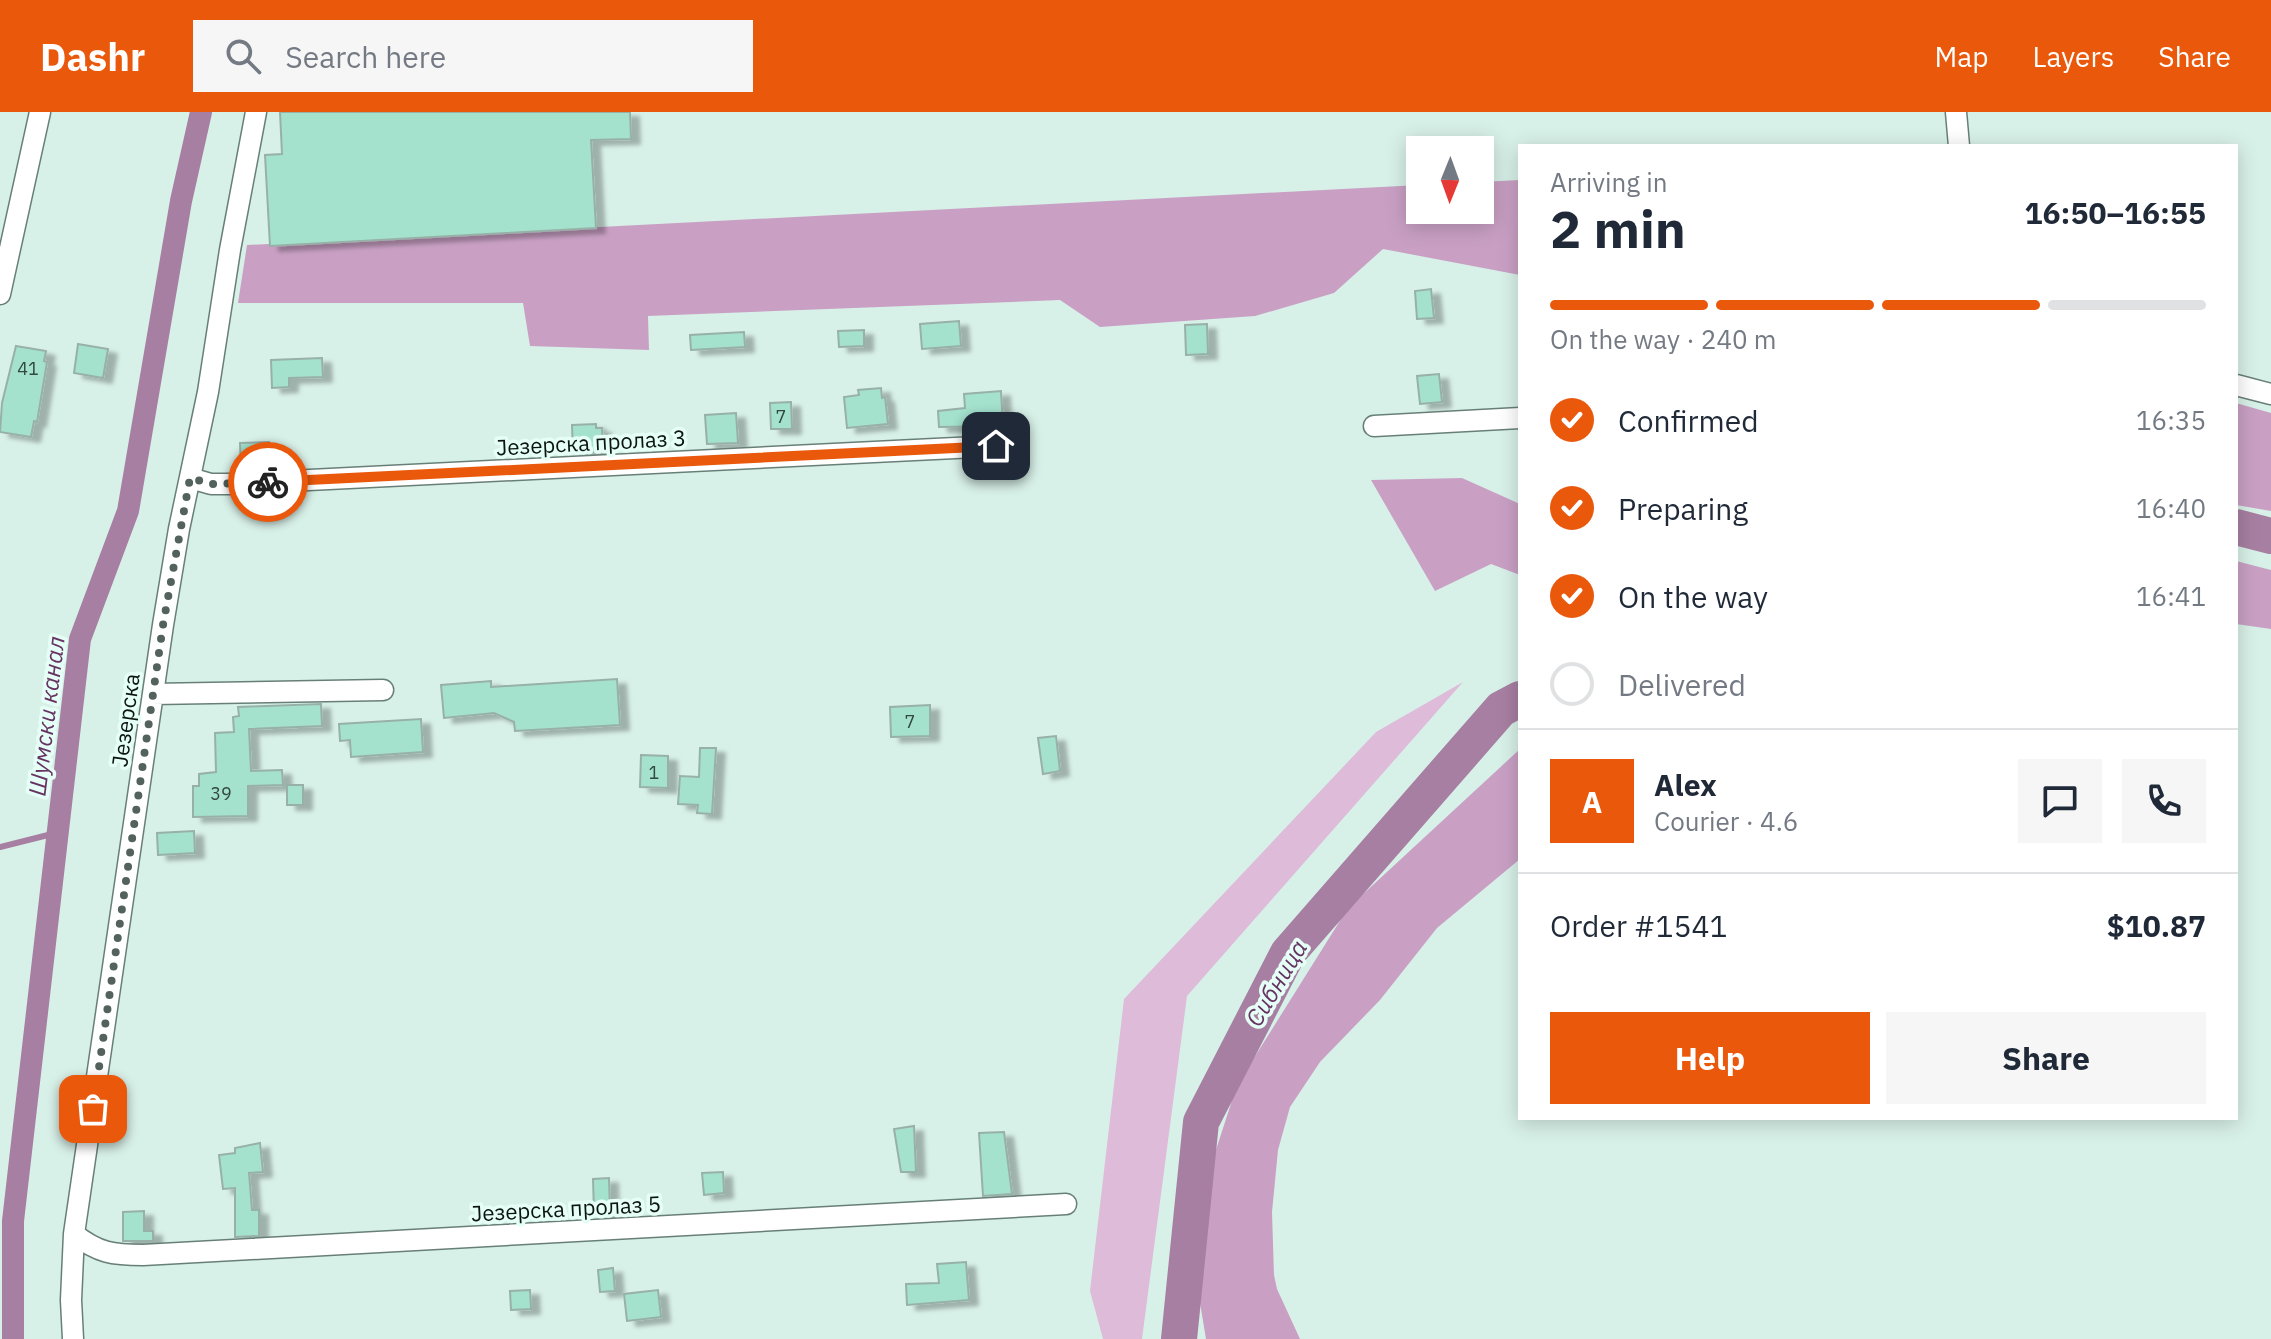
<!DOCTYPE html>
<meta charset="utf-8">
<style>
body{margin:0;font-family:"IBM Plex Sans",sans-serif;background:#f6f6f7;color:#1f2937;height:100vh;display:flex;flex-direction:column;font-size:30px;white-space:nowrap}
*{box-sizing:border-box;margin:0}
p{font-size:26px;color:#747a83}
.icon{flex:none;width:44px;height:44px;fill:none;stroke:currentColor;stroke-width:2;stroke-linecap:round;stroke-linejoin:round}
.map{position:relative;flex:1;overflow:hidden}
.details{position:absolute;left:1518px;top:32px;width:720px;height:976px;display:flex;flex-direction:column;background:#fff;border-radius:0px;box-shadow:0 4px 20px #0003}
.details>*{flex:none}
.needle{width:52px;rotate:181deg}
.tools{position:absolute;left:1406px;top:24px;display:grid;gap:16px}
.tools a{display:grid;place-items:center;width:88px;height:88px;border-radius:0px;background:#fff;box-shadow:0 4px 20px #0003;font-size:40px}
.pin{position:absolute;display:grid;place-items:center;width:68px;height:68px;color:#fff;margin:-34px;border-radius:16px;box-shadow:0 4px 12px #0006}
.courier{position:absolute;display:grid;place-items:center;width:80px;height:80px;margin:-40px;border:6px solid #ea580c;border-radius:50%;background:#fff;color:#222;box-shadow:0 2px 10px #0007}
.summary em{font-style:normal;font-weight:800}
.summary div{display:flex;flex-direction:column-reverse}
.summary{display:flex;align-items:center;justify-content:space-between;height:136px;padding:0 32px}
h1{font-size:52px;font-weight:800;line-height:60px}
.bar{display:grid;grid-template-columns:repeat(4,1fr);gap:12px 8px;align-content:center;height:96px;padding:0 32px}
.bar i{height:10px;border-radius:6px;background:#e0e1e3}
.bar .selected{background:#ea580c}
.bar p{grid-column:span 4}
.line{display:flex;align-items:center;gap:20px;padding:0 32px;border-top:2px solid #e0e1e3}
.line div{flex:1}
.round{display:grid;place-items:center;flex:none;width:84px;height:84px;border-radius:0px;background:#f6f6f7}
ol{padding:0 32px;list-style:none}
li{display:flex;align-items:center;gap:24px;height:88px}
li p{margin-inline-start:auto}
li .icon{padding:8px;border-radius:50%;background:#ea580c;color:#fff;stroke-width:4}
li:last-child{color:#747a83}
li i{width:44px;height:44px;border:4px solid #e0e1e3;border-radius:50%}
.cta{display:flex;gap:16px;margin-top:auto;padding:16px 32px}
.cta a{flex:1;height:92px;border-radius:0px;background:#ea580c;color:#fff;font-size:32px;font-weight:800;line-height:92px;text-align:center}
.cta a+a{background:#f6f6f7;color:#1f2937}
header{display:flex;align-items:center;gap:48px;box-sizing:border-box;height:112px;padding:0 40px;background:#ea580c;color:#fff}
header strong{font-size:38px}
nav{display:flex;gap:44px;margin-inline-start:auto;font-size:28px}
.search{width:560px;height:72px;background:#f6f6f7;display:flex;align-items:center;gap:20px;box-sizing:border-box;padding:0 28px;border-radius:0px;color:#747a83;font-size:30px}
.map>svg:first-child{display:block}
.green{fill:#debbd9}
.forest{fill:#c9a0c4}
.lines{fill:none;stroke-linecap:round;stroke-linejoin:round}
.stream{stroke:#a77fa2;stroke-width:6}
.canal{stroke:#a77fa2;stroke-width:22}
.river{stroke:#a77fa2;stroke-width:36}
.building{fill:#a4e2ce;stroke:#98b1a8;stroke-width:2;filter:url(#shadow)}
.street-casing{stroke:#687f77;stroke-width:23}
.street{stroke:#fff;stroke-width:20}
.done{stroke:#53625d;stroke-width:8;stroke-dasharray:0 14.4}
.route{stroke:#ea580c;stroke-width:10}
.labels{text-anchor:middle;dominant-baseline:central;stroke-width:7;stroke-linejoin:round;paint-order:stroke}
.number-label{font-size:18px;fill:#324841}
.street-label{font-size:22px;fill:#0c1512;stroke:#e5fff6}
.water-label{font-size:24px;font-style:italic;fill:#673362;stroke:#e5fff6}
</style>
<header>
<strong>Dashr</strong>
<div class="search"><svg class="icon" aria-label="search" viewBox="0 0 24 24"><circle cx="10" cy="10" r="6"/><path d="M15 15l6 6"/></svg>Search here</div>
<nav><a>Map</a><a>Layers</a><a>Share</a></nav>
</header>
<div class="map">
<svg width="2271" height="1227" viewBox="0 0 2271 1227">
<defs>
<filter id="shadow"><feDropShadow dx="9" dy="5" stdDeviation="2" flood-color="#0004"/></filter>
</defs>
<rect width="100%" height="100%" fill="#d8f1e8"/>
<path class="green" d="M 1463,570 L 1187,884 L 1142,1227 L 1103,1227 L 1090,1179 L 1124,887 L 1376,620 Z"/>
<path class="forest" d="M 1520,68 L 1520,163 L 1383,137 L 1334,181 L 1255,204 L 1100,215 L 1060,188 L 648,204 L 649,238 L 530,234 L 523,191 L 238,191 L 247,133 L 1420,73 L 1420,98 L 1480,98 L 1480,70 Z
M 2236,291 L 2271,301 L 2271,399 L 2236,393 Z
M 1462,366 L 1520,392 L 1520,463 L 1491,452 L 1435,479 L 1371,368 Z
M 2236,449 L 2271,458 L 2271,517 L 2236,512 Z
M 1520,637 L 1520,747 L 1437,816 L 1380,888 L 1320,950 L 1290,995 L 1278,1038 L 1272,1100 L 1274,1163 L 1277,1177 L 1300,1227 L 1206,1227 L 1200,1191 L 1204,1126 L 1214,1044 L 1237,973 L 1348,796 Z"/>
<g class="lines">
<path class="stream" d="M 0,735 L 56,721"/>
<path class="canal" d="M 13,1227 L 13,1109 L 80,527 L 128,399 L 181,89 L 201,0"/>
<path class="river" d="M 2236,415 L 2271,424
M 1179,1227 L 1201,1010 L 1288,841 L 1501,597 L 1520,587"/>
</g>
<path class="building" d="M 280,0 L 630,0 L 631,27 L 591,28 L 596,116 L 270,134 L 265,43 L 282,42 Z
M 1431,177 L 1434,206 L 1417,207 L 1415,179 Z
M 959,209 L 961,234 L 922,237 L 920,212 Z
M 1207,212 L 1208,242 L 1186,243 L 1185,213 Z
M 864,218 L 864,234 L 839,235 L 838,219 Z
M 744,220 L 745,235 L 691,238 L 690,223 Z
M 78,232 L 108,237 L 103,266 L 74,261 Z
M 16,234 L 46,239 L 44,249 L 47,250 L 37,310 L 34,309 L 31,325 L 0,320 L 2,291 Z
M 322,246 L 323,265 L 289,266 L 289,275 L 272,276 L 271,248 Z
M 1439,262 L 1442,290 L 1420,292 L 1417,264 Z
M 881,276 L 882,286 L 885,285 L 888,312 L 847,316 L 844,285 L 859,283 L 858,278 Z
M 1001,279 L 1003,314 L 939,315 L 938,299 L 965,296 L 964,282 Z
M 791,290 L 792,317 L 771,317 L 770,291 Z
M 736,301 L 738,331 L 707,332 L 705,303 Z
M 596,312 L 596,316 L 602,316 L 603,340 L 573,341 L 572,313 Z
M 269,330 L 269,334 L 279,334 L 279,357 L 241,358 L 240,331 Z
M 617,567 L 620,613 L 515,619 L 514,610 L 494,601 L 444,606 L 441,573 L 491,569 L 491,575 Z
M 321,592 L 322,614 L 249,617 L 251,659 L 282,658 L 283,673 L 248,674 L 248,704 L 193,705 L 193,674 L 199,674 L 199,662 L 216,660 L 215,621 L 234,620 L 233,605 L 239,604 L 238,595 Z
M 930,593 L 930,624 L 891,625 L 890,595 Z
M 421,607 L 423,640 L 351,645 L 350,628 L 340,629 L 339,612 Z
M 1056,624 L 1060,659 L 1043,662 L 1038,626 Z
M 700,636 L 716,636 L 712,702 L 697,701 L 698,693 L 678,692 L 680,664 L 699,665 Z
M 641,643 L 668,644 L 668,676 L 640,675 Z
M 287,673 L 303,673 L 303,693 L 287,693 Z
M 194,719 L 195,741 L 158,743 L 157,721 Z
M 914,1014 L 916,1060 L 901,1060 L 894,1017 Z
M 1004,1020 L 1012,1082 L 983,1084 L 979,1021 Z
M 260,1031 L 263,1060 L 249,1061 L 252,1098 L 259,1098 L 259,1124 L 235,1125 L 235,1076 L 223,1077 L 219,1043 L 235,1041 L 235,1036 Z
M 723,1060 L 724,1081 L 704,1083 L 702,1061 Z
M 609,1066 L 610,1101 L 594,1101 L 593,1067 Z
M 144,1099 L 144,1119 L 153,1119 L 153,1129 L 123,1129 L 123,1100 Z
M 966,1150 L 969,1188 L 907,1193 L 906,1172 L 939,1171 L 937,1152 Z
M 613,1156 L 615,1179 L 600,1180 L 598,1158 Z
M 530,1178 L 531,1197 L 511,1198 L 510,1179 Z
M 658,1178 L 661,1205 L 627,1209 L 624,1182 Z"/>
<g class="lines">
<g class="street-casing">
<path id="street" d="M 1956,0 L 1959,34
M 0,182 L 40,0
M 2236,273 L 2271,282
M 1374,314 L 1520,306
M 190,366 L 211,372 L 230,372 L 996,334
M 153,582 L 383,578
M 74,1122 C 98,1141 113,1143 143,1143 L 1066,1092
M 73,1227 L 71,1188 L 74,1122 L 163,513 L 179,417 L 208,280 L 230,138 L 256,0"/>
</g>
<use href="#street" class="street"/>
</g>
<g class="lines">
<path class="done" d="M 93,997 L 163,513 L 190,366 L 211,372 L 268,370"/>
<path class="route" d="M 268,370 L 996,334"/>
</g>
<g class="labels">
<g class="number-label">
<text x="28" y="256">41</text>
<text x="781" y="304">7</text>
<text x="910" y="609">7</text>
<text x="654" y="660">1</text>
<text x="221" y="681">39</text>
</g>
<g class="street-label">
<text transform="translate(591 330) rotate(-3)">Језерска пролаз 3</text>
<text transform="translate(125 608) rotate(-82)">Језерска</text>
<text transform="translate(566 1096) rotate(-3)">Језерска пролаз 5</text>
</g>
<g class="water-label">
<text transform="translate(46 604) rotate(-83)">Шумски канал</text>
<text transform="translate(1276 871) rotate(-59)">Сибница</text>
</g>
</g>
</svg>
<div class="tools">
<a><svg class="needle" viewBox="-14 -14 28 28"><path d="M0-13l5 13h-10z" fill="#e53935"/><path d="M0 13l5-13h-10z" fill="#747a83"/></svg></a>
</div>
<div class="pin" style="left:93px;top:997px;background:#ea580c"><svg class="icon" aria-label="bag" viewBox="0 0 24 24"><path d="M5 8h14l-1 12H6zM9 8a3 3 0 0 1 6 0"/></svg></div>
<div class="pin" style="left:996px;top:334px;background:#1f2937"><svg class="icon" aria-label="home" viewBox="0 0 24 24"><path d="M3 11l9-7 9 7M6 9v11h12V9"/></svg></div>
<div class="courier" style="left:268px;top:370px"><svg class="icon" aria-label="bike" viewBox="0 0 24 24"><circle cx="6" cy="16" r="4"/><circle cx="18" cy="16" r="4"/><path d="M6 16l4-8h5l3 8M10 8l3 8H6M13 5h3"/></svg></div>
<section class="details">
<div class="summary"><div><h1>2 min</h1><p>Arriving in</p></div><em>16:50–16:55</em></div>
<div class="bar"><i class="selected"></i><i class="selected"></i><i class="selected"></i><i></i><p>On the way · 240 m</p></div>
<ol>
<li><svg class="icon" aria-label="check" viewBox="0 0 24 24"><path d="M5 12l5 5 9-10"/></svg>Confirmed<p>16:35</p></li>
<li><svg class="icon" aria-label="check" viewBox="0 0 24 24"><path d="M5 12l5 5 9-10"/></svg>Preparing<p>16:40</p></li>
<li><svg class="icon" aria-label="check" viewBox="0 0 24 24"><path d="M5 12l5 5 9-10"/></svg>On the way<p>16:41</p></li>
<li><i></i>Delivered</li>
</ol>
<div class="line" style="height:144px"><b class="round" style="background:#ea580c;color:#fff">A</b><div><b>Alex</b><p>Courier · 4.6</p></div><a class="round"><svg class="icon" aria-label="chat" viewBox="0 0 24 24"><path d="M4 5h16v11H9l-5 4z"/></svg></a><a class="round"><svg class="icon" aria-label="phone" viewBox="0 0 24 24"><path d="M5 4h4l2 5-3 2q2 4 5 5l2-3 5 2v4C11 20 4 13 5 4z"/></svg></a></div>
<div class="line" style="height:104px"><div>Order #1541</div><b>$10.87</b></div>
<div class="cta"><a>Help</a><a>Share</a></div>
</section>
</div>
